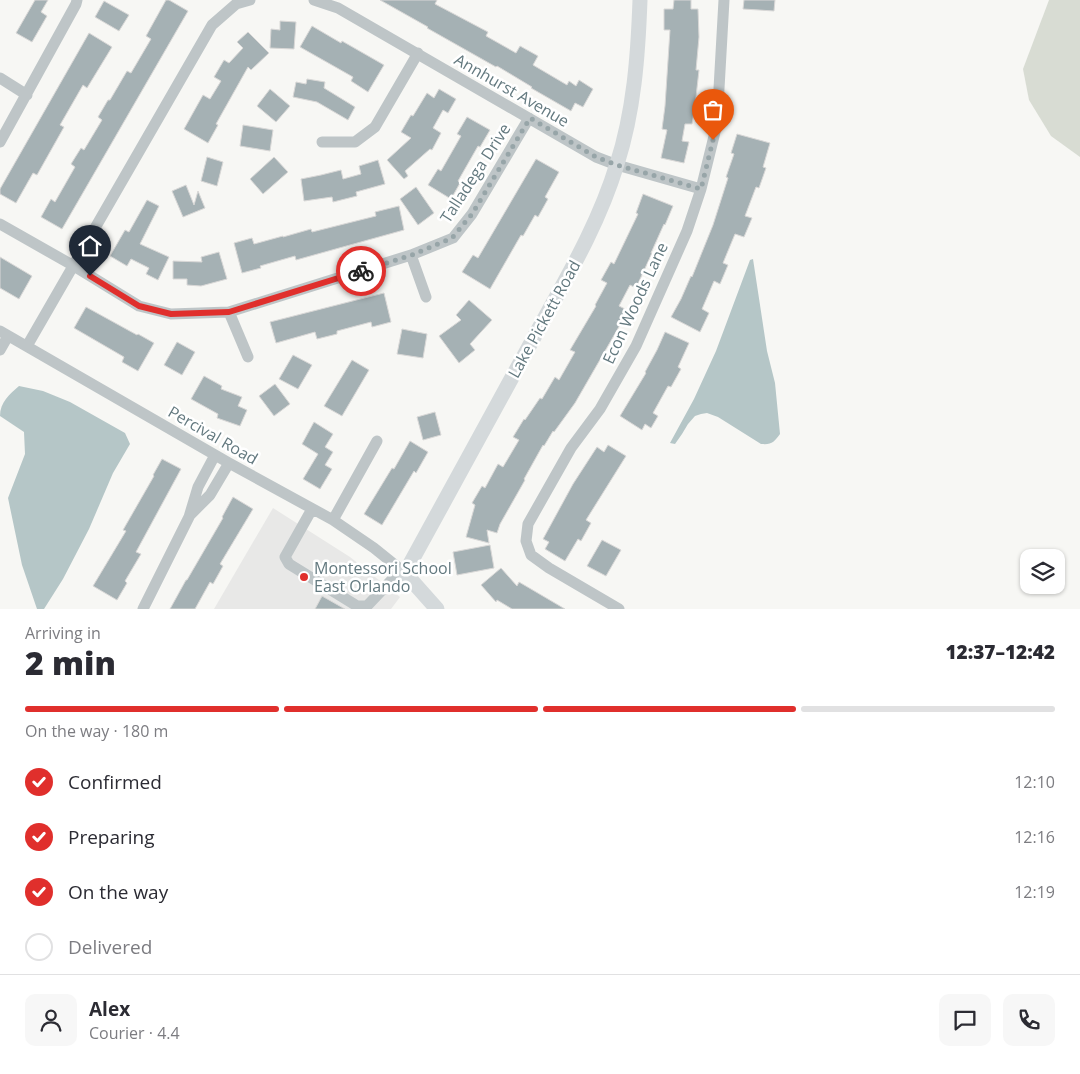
<!DOCTYPE html>
<meta charset="utf-8">
<style>
body{margin:0;font-family:"Open Sans",sans-serif;background:#f7f7f7;color:#2b2b33;height:100vh;display:flex;flex-direction:column;font-size:19px;white-space:nowrap}
*{box-sizing:border-box;margin:0}
p{font-size:16px;color:#7c7c81}
.icon{flex:none;width:28px;height:28px;fill:none;stroke:currentColor;stroke-width:2;stroke-linecap:round;stroke-linejoin:round}
.map{position:relative;height:609px;overflow:hidden}
.panel{display:flex;flex-direction:column;background:#fff;flex:1}
.panel>*{flex:none}
.tools{position:absolute;left:1020px;top:549px;display:grid;gap:10px}
.tools a{display:grid;place-items:center;width:45px;height:45px;border-radius:10px;background:#fff;box-shadow:0 1px 4px #0004;font-size:25px}
.pin{position:absolute;display:grid;place-items:center;width:42px;height:42px;color:#fff;margin:-51px -21px;border-radius:50% 50% 50% 0;rotate:-45deg;box-shadow:0 0 5px #0007}
.pin .icon{rotate:45deg}
.courier{position:absolute;display:grid;place-items:center;width:50px;height:50px;margin:-25px;border:4px solid #e02f2c;border-radius:50%;background:#fff;color:#222;box-shadow:0 1px 6px #0007}
.summary em{font-style:normal;font-weight:800}
.summary div{display:flex;flex-direction:column-reverse}
.summary{display:flex;align-items:center;justify-content:space-between;height:85px;padding:0 25px}
h1{font-size:32px;font-weight:800;line-height:38px}
.bar{display:grid;grid-template-columns:repeat(4,1fr);gap:8px 5px;align-content:center;height:60px;padding:0 25px}
.bar i{height:6px;border-radius:4px;background:#e1e1e2}
.bar .selected{background:#e02f2c}
.bar p{grid-column:span 4}
.line{display:flex;align-items:center;gap:12px;padding:0 25px;border-top:1px solid #e1e1e2}
.line div{flex:1}
.round{display:grid;place-items:center;flex:none;width:52px;height:52px;border-radius:10px;background:#f7f7f7}
ol{padding:0 25px;list-style:none}
li{display:flex;align-items:center;gap:15px;height:55px}
li p{margin-inline-start:auto}
li .icon{padding:5px;border-radius:50%;background:#e02f2c;color:#fff;stroke-width:4}
li:last-child{color:#7c7c81}
li i{width:28px;height:28px;border:2px solid #e1e1e2;border-radius:50%}
.map>svg:first-child{display:block}
.built{fill:#e8e8e7}
.green{fill:#d8dcd3}
.water{fill:#b5c6c7}
.building{fill:#a5b1b4;stroke:#d9d8d7}
.lines{fill:none;stroke-linecap:round;stroke-linejoin:round}
.minor{stroke:#bec5c7;stroke-width:11}
.major{stroke:#d4d9db;stroke-width:15}
.done{stroke:#97a5a8;stroke-width:5;stroke-dasharray:0 9}
.route{stroke:#e02f2c;stroke-width:6}
.poi-dot{fill:#e02f2c;stroke:#fff;stroke-width:2}
.labels{text-anchor:middle;dominant-baseline:central;stroke-width:5;stroke-linejoin:round;paint-order:stroke}
.street-label{font-size:16px;fill:#63797f;stroke:#fff}
.poi-label{font-size:16px;fill:#63797f;stroke:#fff;text-anchor:start}
</style>
<div class="map">
<svg width="1080" height="609" viewBox="0 0 1080 609">
<rect width="100%" height="100%" fill="#f7f7f4"/>
<path class="built" d="M 273,508 L 350,557 L 400,597 L 391,609 L 214,609 Z"/>
<path class="green" d="M 1049,0 L 1080,0 L 1080,157 L 1051,136 L 1029,100 L 1023,69 Z"/>
<path class="water" d="M 753,259 L 767,351 L 775,383 L 780,434 C 774,442 772,445 761,444 L 718,417 L 707,413 L 701,414 L 695,416 L 688,424 L 682,434 L 675,444 L 670,443 L 694,399 L 716,351 L 750,260 Z
M 19,386 L 43,391 L 70,402 L 125,433 L 130,444 L 113,473 L 89,529 L 63,579 L 44,609 L 37,609 L 22,565 L 8,498 L 25,454 L 24,432 L 0,416 C 0,402 10,394 19,386 Z"/>
<path class="building" d="M 35,0 L 48,0 L 41,12 L 47,16 L 32,42 L 16,33 Z
M 166,0 L 169,0 L 188,11 L 62,229 L 41,217 L 51,199 L 55,202 L 75,167 L 71,164 L 81,148 L 84,150 L 102,120 L 98,117 L 108,100 L 110,100 L 127,71 L 131,73 L 151,39 L 146,36 Z
M 380,0 L 437,0 L 435,4 L 488,32 L 486,36 L 516,53 L 520,46 L 538,56 L 533,65 L 567,85 L 569,81 L 576,86 L 579,80 L 593,89 L 583,107 L 575,103 L 571,111 L 531,88 L 532,87 L 497,66 L 496,67 L 427,28 L 428,27 Z
M 674,0 L 691,0 L 691,9 L 698,9 L 699,37 L 696,70 L 699,70 L 695,106 L 692,124 L 685,124 L 682,141 L 689,142 L 684,163 L 661,158 L 667,130 L 662,129 L 665,106 L 670,30 L 664,30 L 664,9 L 673,9 Z
M 744,0 L 775,0 L 774,11 L 743,9 Z
M 104,1 L 129,15 L 119,31 L 95,17 Z
M 280,21 L 296,22 L 294,49 L 270,48 L 271,29 L 280,30 Z
M 312,26 L 341,43 L 342,41 L 384,65 L 368,92 L 351,81 L 353,77 L 300,47 Z
M 248,32 L 269,53 L 251,70 L 248,67 L 216,124 L 218,125 L 208,143 L 184,129 L 203,95 L 210,99 L 221,81 L 214,77 L 224,60 L 229,63 L 243,48 L 237,42 Z
M 89,33 L 112,47 L 87,88 L 83,85 L 60,125 L 64,127 L 37,175 L 33,173 L 16,203 L 0,194 L 0,189 Z
M 307,79 L 325,82 L 324,88 L 355,107 L 348,120 L 317,102 L 293,97 L 296,82 L 306,84 Z
M 270,89 L 290,106 L 276,122 L 257,106 Z
M 439,89 L 456,99 L 448,113 L 443,110 L 433,128 L 441,133 L 432,150 L 430,149 L 405,171 L 408,176 L 404,179 L 387,160 L 411,138 L 401,132 L 411,115 L 413,116 L 427,93 L 434,98 Z
M 467,117 L 490,130 L 480,147 L 478,146 L 458,181 L 460,183 L 451,199 L 428,185 L 438,169 L 441,171 L 461,136 L 457,134 Z
M 243,125 L 273,130 L 270,151 L 240,146 Z
M 737,134 L 770,143 L 763,167 L 766,168 L 759,188 L 756,187 L 745,216 L 752,218 L 744,237 L 735,234 L 723,263 L 728,265 L 720,284 L 714,281 L 702,309 L 709,313 L 700,332 L 671,317 L 681,299 L 691,276 L 692,277 L 713,225 L 728,178 L 726,177 L 734,154 L 731,153 Z
M 207,157 L 223,162 L 217,186 L 201,181 Z
M 274,157 L 288,172 L 263,194 L 250,179 Z
M 536,159 L 559,172 L 545,197 L 548,199 L 538,217 L 535,215 L 523,236 L 521,235 L 490,289 L 462,272 L 473,255 L 478,258 Z
M 378,160 L 385,184 L 356,192 L 357,196 L 333,202 L 332,197 L 304,201 L 301,179 L 321,175 L 341,170 L 343,179 L 361,174 L 359,166 Z
M 186,185 L 194,205 L 198,191 L 205,208 L 183,217 L 172,191 Z
M 416,187 L 434,213 L 418,225 L 400,199 Z
M 643,194 L 673,206 L 665,225 L 664,224 L 651,253 L 652,253 L 636,288 L 630,285 L 619,306 L 627,310 L 618,324 L 620,325 L 575,403 L 554,432 L 553,431 L 544,446 L 543,445 L 524,479 L 525,480 L 500,524 L 497,533 L 487,530 L 489,543 L 466,537 L 475,505 L 472,503 L 482,486 L 485,488 L 498,464 L 503,467 L 519,440 L 513,437 L 524,419 L 525,420 L 540,398 L 542,399 L 555,377 L 559,380 L 575,352 L 570,350 L 596,306 L 595,305 L 607,283 L 601,280 L 611,262 L 614,264 L 638,214 L 636,213 Z
M 147,200 L 159,206 L 140,244 L 169,257 L 158,280 L 146,274 L 149,268 L 131,259 L 127,266 L 110,256 L 125,230 L 129,232 Z
M 399,206 L 404,230 L 296,260 L 295,256 L 260,266 L 261,268 L 242,273 L 234,243 L 252,238 L 254,244 L 283,236 L 283,237 L 311,229 L 312,232 L 376,216 L 375,212 Z
M 219,252 L 227,279 L 201,286 L 187,285 L 187,279 L 173,279 L 173,261 L 202,262 L 201,257 Z
M 0,257 L 32,276 L 19,299 L 0,288 Z
M 384,293 L 391,322 L 372,327 L 371,322 L 337,331 L 337,334 L 317,339 L 315,332 L 276,343 L 270,322 Z
M 469,300 L 492,320 L 470,344 L 475,350 L 459,363 L 439,336 L 461,320 L 456,315 Z
M 86,307 L 137,335 L 138,334 L 154,343 L 138,371 L 122,362 L 124,357 L 74,328 Z
M 402,329 L 427,334 L 423,358 L 397,354 Z
M 665,332 L 689,343 L 678,367 L 681,369 L 671,387 L 668,386 L 653,413 L 658,416 L 651,428 L 645,424 L 642,430 L 620,416 L 646,373 L 645,372 L 657,350 Z
M 177,342 L 195,352 L 182,375 L 164,365 Z
M 293,355 L 312,365 L 298,389 L 279,379 Z
M 352,360 L 369,370 L 342,416 L 324,406 Z
M 204,376 L 222,386 L 221,389 L 242,397 L 238,406 L 247,410 L 240,426 L 217,418 L 218,414 L 191,399 Z
M 275,384 L 290,404 L 274,416 L 259,396 Z
M 435,412 L 441,435 L 423,440 L 417,417 Z
M 314,422 L 333,434 L 325,447 L 333,452 L 325,465 L 332,469 L 320,489 L 303,479 L 318,454 L 302,444 Z
M 410,441 L 428,452 L 416,473 L 414,471 L 382,525 L 364,514 L 392,468 L 394,469 Z
M 608,445 L 626,456 L 586,520 L 591,523 L 581,541 L 578,539 L 565,561 L 545,549 L 549,542 L 543,539 L 573,484 L 597,447 L 604,452 Z
M 162,459 L 181,469 L 136,552 L 141,554 L 125,581 L 127,583 L 117,600 L 93,586 L 126,531 L 123,530 L 154,476 L 153,475 Z
M 233,497 L 253,509 L 220,564 L 223,566 L 213,584 L 210,582 L 195,609 L 170,609 L 186,580 L 187,580 L 223,518 L 222,517 Z
M 602,540 L 621,550 L 606,576 L 587,566 Z
M 490,545 L 494,568 L 457,575 L 453,552 Z
M 501,568 L 517,586 L 519,582 L 565,609 L 512,609 L 497,600 L 496,602 L 481,585 Z
M 322,596 L 345,609 L 315,609 Z"/>
<g class="lines">
<path class="minor" d="M 314,0 L 338,8 L 596,157 L 617,165 L 701,189
M 0,78 L 27,95
M 0,142 L 76,4 L 77,0
M 322,142 L 355,142 L 375,127 L 418,53
M 0,224 L 74,266 L 139,306 L 171,314 L 229,312 L 411,255 L 453,238 L 472,214 L 529,118
M 411,255 L 426,297
M 229,312 L 248,357
M 0,331 L 229,463 L 333,520 L 374,548 L 405,573
M 27,346 L 212,25 L 236,4 L 250,0
M 0,350 L 8,336
M 312,509 L 285,557 L 289,564 L 357,606 L 367,606 L 401,570
M 190,515 L 210,495 L 229,463
M 333,520 L 377,441
M 143,609 L 189,517 L 198,487 L 215,455
M 619,609 L 549,568 L 531,555 L 526,541 L 528,524 L 571,448 L 600,409 L 636,346 L 687,231 L 701,189 L 717,124 L 724,0"/>
<path class="major" d="M 437,609 L 405,573 C 447,496 490,418 532,341 C 563,284 598,227 617,164 C 634,111 638,56 640,0"/>
</g>
<g class="lines">
<path class="done" d="M 361,271 L 412,255 L 452,238 L 472,214 L 530,118 L 596,157 L 617,165 L 701,189 L 713,140"/>
<path class="route" d="M 90,276 L 139,306 L 171,314 L 229,312 L 361,271"/>
</g>
<circle class="poi-dot" cx="304" cy="577" r="5"/>
<g class="labels">
<g class="street-label">
<text transform="translate(512 90) rotate(30)">Annhurst Avenue</text>
<text transform="translate(475 173) rotate(-57)">Talladega Drive</text>
<text transform="translate(635 303) rotate(-65)">Econ Woods Lane</text>
<text transform="translate(544 319) rotate(-61)">Lake Pickett Road</text>
<text transform="translate(213 435) rotate(30)">Percival Road</text>
</g>
<g class="poi-label">
<text x="314" y="568">Montessori School<tspan x="314" dy="18">East Orlando</tspan></text>
</g>
</g>
</svg>
<div class="tools">
<a><svg class="icon" aria-label="layers" viewBox="0 0 24 24"><path d="M12 4l9 5-9 5-9-5zM3 14l9 5 9-5"/></svg></a>
</div>
<div class="pin" style="left:713px;top:140px;background:#ea580c"><svg class="icon" aria-label="bag" viewBox="0 0 24 24"><path d="M5 8h14l-1 12H6zM9 8a3 3 0 0 1 6 0"/></svg></div>
<div class="pin" style="left:90px;top:276px;background:#1f2937"><svg class="icon" aria-label="home" viewBox="0 0 24 24"><path d="M3 11l9-7 9 7M6 9v11h12V9"/></svg></div>
<div class="courier" style="left:361px;top:271px"><svg class="icon" aria-label="bike" viewBox="0 0 24 24"><circle cx="6" cy="16" r="4"/><circle cx="18" cy="16" r="4"/><path d="M6 16l4-8h5l3 8M10 8l3 8H6M13 5h3"/></svg></div>
</div>
<section class="panel">
<div class="summary"><div><h1>2 min</h1><p>Arriving in</p></div><em>12:37–12:42</em></div>
<div class="bar"><i class="selected"></i><i class="selected"></i><i class="selected"></i><i></i><p>On the way · 180 m</p></div>
<ol>
<li><svg class="icon" aria-label="check" viewBox="0 0 24 24"><path d="M5 12l5 5 9-10"/></svg>Confirmed<p>12:10</p></li>
<li><svg class="icon" aria-label="check" viewBox="0 0 24 24"><path d="M5 12l5 5 9-10"/></svg>Preparing<p>12:16</p></li>
<li><svg class="icon" aria-label="check" viewBox="0 0 24 24"><path d="M5 12l5 5 9-10"/></svg>On the way<p>12:19</p></li>
<li><i></i>Delivered</li>
</ol>
<div class="line" style="height:90px"><a class="round"><svg class="icon" aria-label="person" viewBox="0 0 24 24"><circle cx="12" cy="8" r="4"/><path d="M4 21q1-7 8-7t8 7"/></svg></a><div><b>Alex</b><p>Courier · 4.4</p></div><a class="round"><svg class="icon" aria-label="chat" viewBox="0 0 24 24"><path d="M4 5h16v11H9l-5 4z"/></svg></a><a class="round"><svg class="icon" aria-label="phone" viewBox="0 0 24 24"><path d="M5 4h4l2 5-3 2q2 4 5 5l2-3 5 2v4C11 20 4 13 5 4z"/></svg></a></div>
</section>
